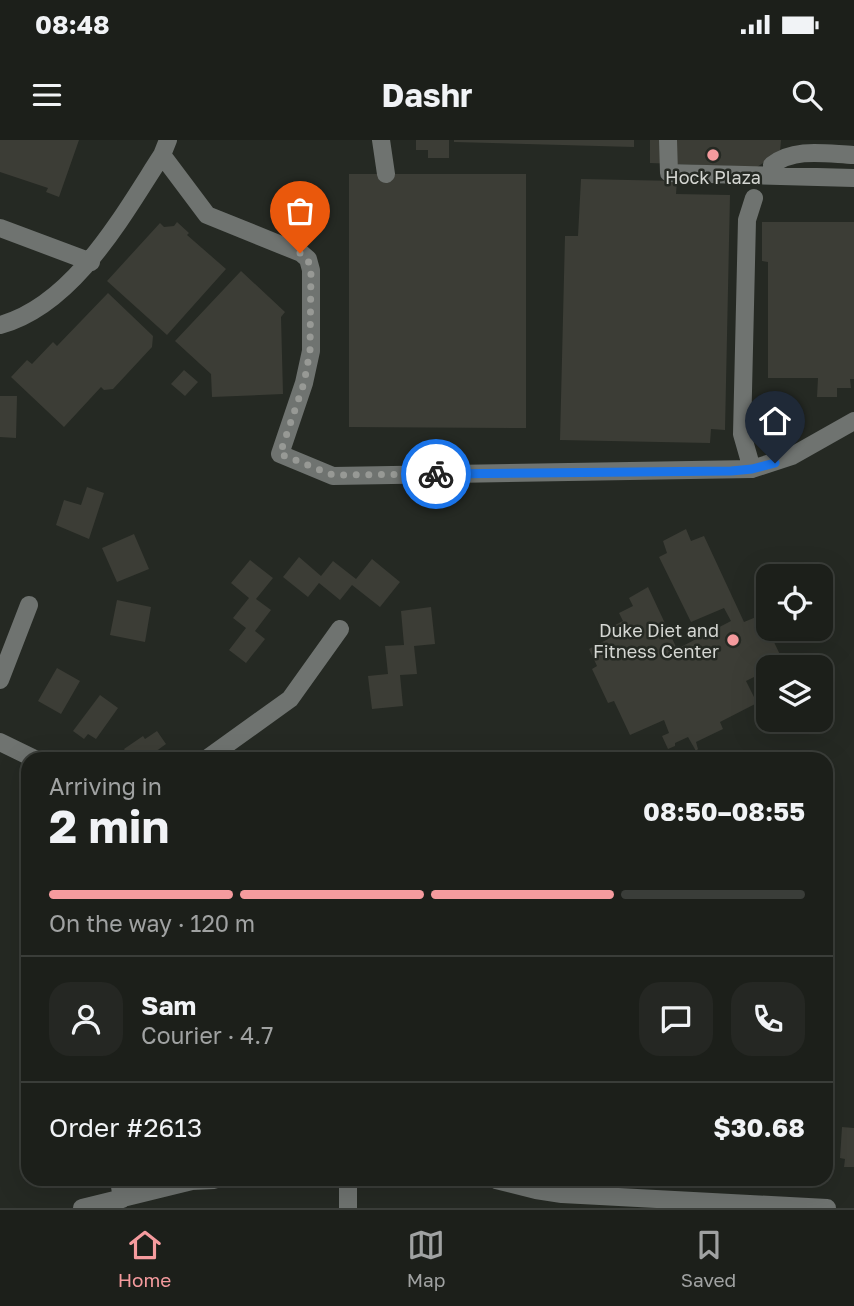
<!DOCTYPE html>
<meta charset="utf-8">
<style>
body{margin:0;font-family:"Golos Text",sans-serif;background:#252723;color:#f1f3f6;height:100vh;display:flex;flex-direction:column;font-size:26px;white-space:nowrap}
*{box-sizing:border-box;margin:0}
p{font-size:23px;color:#a0a2a2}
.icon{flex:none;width:38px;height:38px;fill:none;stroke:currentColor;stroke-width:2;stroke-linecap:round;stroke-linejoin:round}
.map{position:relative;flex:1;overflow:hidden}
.side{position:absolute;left:21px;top:612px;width:812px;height:434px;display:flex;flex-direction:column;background:#1c1f1a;border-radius:21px;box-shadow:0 7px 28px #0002,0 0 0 2px #3a3d39}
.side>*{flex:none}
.fabs{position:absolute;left:756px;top:424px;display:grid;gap:14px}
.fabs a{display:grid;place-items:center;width:77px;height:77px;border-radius:14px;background:#1c1f1a;box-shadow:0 7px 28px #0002,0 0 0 2px #3a3d39;font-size:35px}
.pin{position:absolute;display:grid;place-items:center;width:60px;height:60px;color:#fff;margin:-72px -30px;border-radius:50% 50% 50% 0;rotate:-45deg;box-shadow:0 0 7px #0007}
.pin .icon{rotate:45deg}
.courier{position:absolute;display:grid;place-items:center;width:70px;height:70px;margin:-35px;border:5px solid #1a73e8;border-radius:50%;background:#fff;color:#222;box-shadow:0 2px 9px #0007}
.overview em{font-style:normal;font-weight:700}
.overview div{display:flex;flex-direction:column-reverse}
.overview{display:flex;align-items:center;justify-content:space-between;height:119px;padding:0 28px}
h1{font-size:46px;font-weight:700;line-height:52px}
.bar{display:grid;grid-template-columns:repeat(4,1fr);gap:10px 7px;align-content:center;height:84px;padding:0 28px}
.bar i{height:9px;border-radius:5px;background:#3a3d39}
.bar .selected{background:#f59b9e}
.bar p{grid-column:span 4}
.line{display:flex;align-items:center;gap:18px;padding:0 28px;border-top:2px solid #3a3d39}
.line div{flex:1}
.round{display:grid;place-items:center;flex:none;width:74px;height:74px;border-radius:21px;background:#252723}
.status{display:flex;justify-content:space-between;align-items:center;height:49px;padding:0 35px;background:#1c1f1a;direction:ltr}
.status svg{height:19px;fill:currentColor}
header{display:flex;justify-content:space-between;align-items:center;height:91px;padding:0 28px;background:#1c1f1a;font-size:32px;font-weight:700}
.tab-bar{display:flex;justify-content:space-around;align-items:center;height:98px;border-top:2px solid #3a3d39;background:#1c1f1a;font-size:19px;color:#a0a2a2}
.tab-bar a{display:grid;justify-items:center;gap:4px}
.tab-bar .selected{color:#f59b9e}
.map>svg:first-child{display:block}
.building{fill:#3c3d36}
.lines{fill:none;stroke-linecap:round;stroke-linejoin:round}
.minor{stroke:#6f7370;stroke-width:18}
.done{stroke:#979995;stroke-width:7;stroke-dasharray:0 12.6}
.route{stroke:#1a73e8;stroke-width:9}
.poi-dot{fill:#f59b9e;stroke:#252923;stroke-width:2.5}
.labels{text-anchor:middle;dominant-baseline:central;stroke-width:5;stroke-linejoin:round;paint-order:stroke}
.poi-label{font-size:18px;fill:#d4d6d2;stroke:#252923}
</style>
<div class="status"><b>08:48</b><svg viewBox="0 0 49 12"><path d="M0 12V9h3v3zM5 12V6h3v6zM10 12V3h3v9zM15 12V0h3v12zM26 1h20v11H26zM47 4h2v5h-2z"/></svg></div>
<header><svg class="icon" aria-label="menu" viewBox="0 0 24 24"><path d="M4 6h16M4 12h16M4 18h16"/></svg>Dashr<svg class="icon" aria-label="search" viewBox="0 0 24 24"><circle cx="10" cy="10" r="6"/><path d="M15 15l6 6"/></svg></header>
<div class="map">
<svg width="854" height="1068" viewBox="0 0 854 1068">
<rect width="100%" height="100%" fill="#252923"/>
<path class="building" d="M 0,0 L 79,0 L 59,57 L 46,52 L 48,48 L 0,32 Z
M 416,0 L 449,0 L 449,18 L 428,18 L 428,10 L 416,10 Z
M 454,0 L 634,0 L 634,7 L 454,2 Z
M 650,0 L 781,0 L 780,12 L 757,27 L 650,23 Z
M 349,34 L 526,34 L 526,288 L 349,287 Z
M 581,39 L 677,41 L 676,54 L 730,55 L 725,290 L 711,289 L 710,303 L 560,300 L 565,96 L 578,96 Z
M 177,82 L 189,93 L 187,95 L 226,129 L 167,195 L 107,141 L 160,83 L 164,87 L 174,86 Z
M 762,82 L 854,82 L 854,239 L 850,239 L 851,248 L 837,248 L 837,257 L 817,257 L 818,238 L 768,238 L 768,122 L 762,121 Z
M 241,131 L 285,172 L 281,177 L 283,254 L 212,257 L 211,234 L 175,201 Z
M 108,153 L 153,196 L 152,207 L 113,249 L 104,250 L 101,247 L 64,287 L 11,237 L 27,220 L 32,224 L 53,202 L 57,206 Z
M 184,230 L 198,242 L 185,256 L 171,244 Z
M 0,256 L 17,256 L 16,298 L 0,297 Z
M 87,347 L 104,353 L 89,399 L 56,385 L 64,360 L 81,365 Z
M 686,389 L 691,401 L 704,396 L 744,482 L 761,475 L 784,523 L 775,527 L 768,527 L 768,530 L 746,541 L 757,563 L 720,582 L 723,589 L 696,602 L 698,609 L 696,611 L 688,597 L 675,603 L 675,606 L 668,609 L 662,596 L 669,593 L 664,580 L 630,595 L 614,561 L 608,563 L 592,529 L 597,526 L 589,509 L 608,499 L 603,491 L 623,481 L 619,473 L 633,466 L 629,458 L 648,447 L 677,509 L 731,481 L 724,468 L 691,482 L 659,417 L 667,413 L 663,401 Z
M 134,394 L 149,429 L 117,442 L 102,408 Z
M 299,417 L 321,436 L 333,421 L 356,439 L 372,419 L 400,442 L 380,467 L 352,445 L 340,460 L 319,443 L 308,457 L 283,437 Z
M 250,420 L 273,438 L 256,459 L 271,470 L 255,491 L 265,499 L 246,523 L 229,510 L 246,488 L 233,478 L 249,458 L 231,443 Z
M 117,460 L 151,467 L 145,502 L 110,495 Z
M 431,467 L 435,504 L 414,506 L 417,534 L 400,535 L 403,566 L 372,569 L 368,536 L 388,534 L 385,506 L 404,505 L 401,471 Z
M 57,528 L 80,541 L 61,574 L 38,561 Z
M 100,555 L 118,568 L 96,599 L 88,594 L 84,599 L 73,591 Z
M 157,591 L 166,604 L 155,612 L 157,615 L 150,620 L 117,620 L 126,612 L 124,609 L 143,596 L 145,599 Z
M 842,987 L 854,988 L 854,1027 L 844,1027 L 845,1019 L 840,1018 Z"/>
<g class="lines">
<path class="minor" d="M 381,0 L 386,34
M 668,0 L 669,33 L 854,38
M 162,15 L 207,75 L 301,113 L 308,119 L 311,130 L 311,211 L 304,243 L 280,314 L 333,336 L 752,329 L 792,316 L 854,281
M 772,25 C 795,7 827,14 854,15
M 0,88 L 91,122
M 0,185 C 74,165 123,75 162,15 L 168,0
M 752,329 L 742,294 L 747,80 L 754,58
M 0,540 L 29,465
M 0,602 L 37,620
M 205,620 L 290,559 L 340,489
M 119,1040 L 122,1059
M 496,1040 L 536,1050 L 562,1054 L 827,1068
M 82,1068 L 192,1041 L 214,1040
M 348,1068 L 348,1040"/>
</g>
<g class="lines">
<path class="done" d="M 300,113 L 308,120 L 311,130 L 310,211 L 304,243 L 280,314 L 333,335 L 436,334"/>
<path class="route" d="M 436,334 L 731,331 L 752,329 L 775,323"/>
</g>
<g class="poi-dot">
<circle cx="713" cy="15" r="7"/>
<circle cx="733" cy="500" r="7"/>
</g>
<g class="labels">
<g class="poi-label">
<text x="713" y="37">Hock Plaza</text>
<text x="719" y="490" text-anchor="end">Duke Diet and<tspan x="719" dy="21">Fitness Center</tspan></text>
</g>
</g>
</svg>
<div class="fabs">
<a><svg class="icon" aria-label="locate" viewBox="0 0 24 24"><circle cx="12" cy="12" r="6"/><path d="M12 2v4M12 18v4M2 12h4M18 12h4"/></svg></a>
<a><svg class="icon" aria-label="layers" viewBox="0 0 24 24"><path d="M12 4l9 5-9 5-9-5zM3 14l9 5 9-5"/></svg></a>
</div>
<div class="pin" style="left:300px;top:113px;background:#ea580c"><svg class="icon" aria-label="bag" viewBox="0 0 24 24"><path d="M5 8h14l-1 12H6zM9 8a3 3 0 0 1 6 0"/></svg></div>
<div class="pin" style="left:775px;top:323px;background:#1f2937"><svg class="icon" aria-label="home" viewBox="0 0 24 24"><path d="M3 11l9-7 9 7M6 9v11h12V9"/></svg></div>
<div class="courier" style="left:436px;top:334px"><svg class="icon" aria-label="bike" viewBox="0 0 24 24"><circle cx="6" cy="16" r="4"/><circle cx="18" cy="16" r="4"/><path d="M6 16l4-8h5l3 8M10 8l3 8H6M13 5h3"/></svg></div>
<section class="side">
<div class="overview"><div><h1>2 min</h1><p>Arriving in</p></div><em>08:50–08:55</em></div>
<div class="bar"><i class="selected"></i><i class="selected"></i><i class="selected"></i><i></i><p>On the way · 120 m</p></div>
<div class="line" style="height:126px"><a class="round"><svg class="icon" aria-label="person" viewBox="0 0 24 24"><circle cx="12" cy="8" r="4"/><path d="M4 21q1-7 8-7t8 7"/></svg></a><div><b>Sam</b><p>Courier · 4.7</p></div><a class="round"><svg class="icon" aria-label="chat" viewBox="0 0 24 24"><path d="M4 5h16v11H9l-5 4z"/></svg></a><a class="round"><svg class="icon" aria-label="phone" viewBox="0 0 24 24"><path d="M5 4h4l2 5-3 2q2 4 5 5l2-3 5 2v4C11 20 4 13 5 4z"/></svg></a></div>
<div class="line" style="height:91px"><div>Order #2613</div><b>$30.68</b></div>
</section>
</div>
<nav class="tab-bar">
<a class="selected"><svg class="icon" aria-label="home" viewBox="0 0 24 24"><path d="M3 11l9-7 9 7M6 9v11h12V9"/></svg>Home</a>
<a><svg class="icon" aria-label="map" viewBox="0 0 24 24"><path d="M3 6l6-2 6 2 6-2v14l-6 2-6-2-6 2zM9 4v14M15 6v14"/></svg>Map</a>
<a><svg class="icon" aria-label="saved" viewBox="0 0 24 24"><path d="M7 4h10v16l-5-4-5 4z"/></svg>Saved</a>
</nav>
